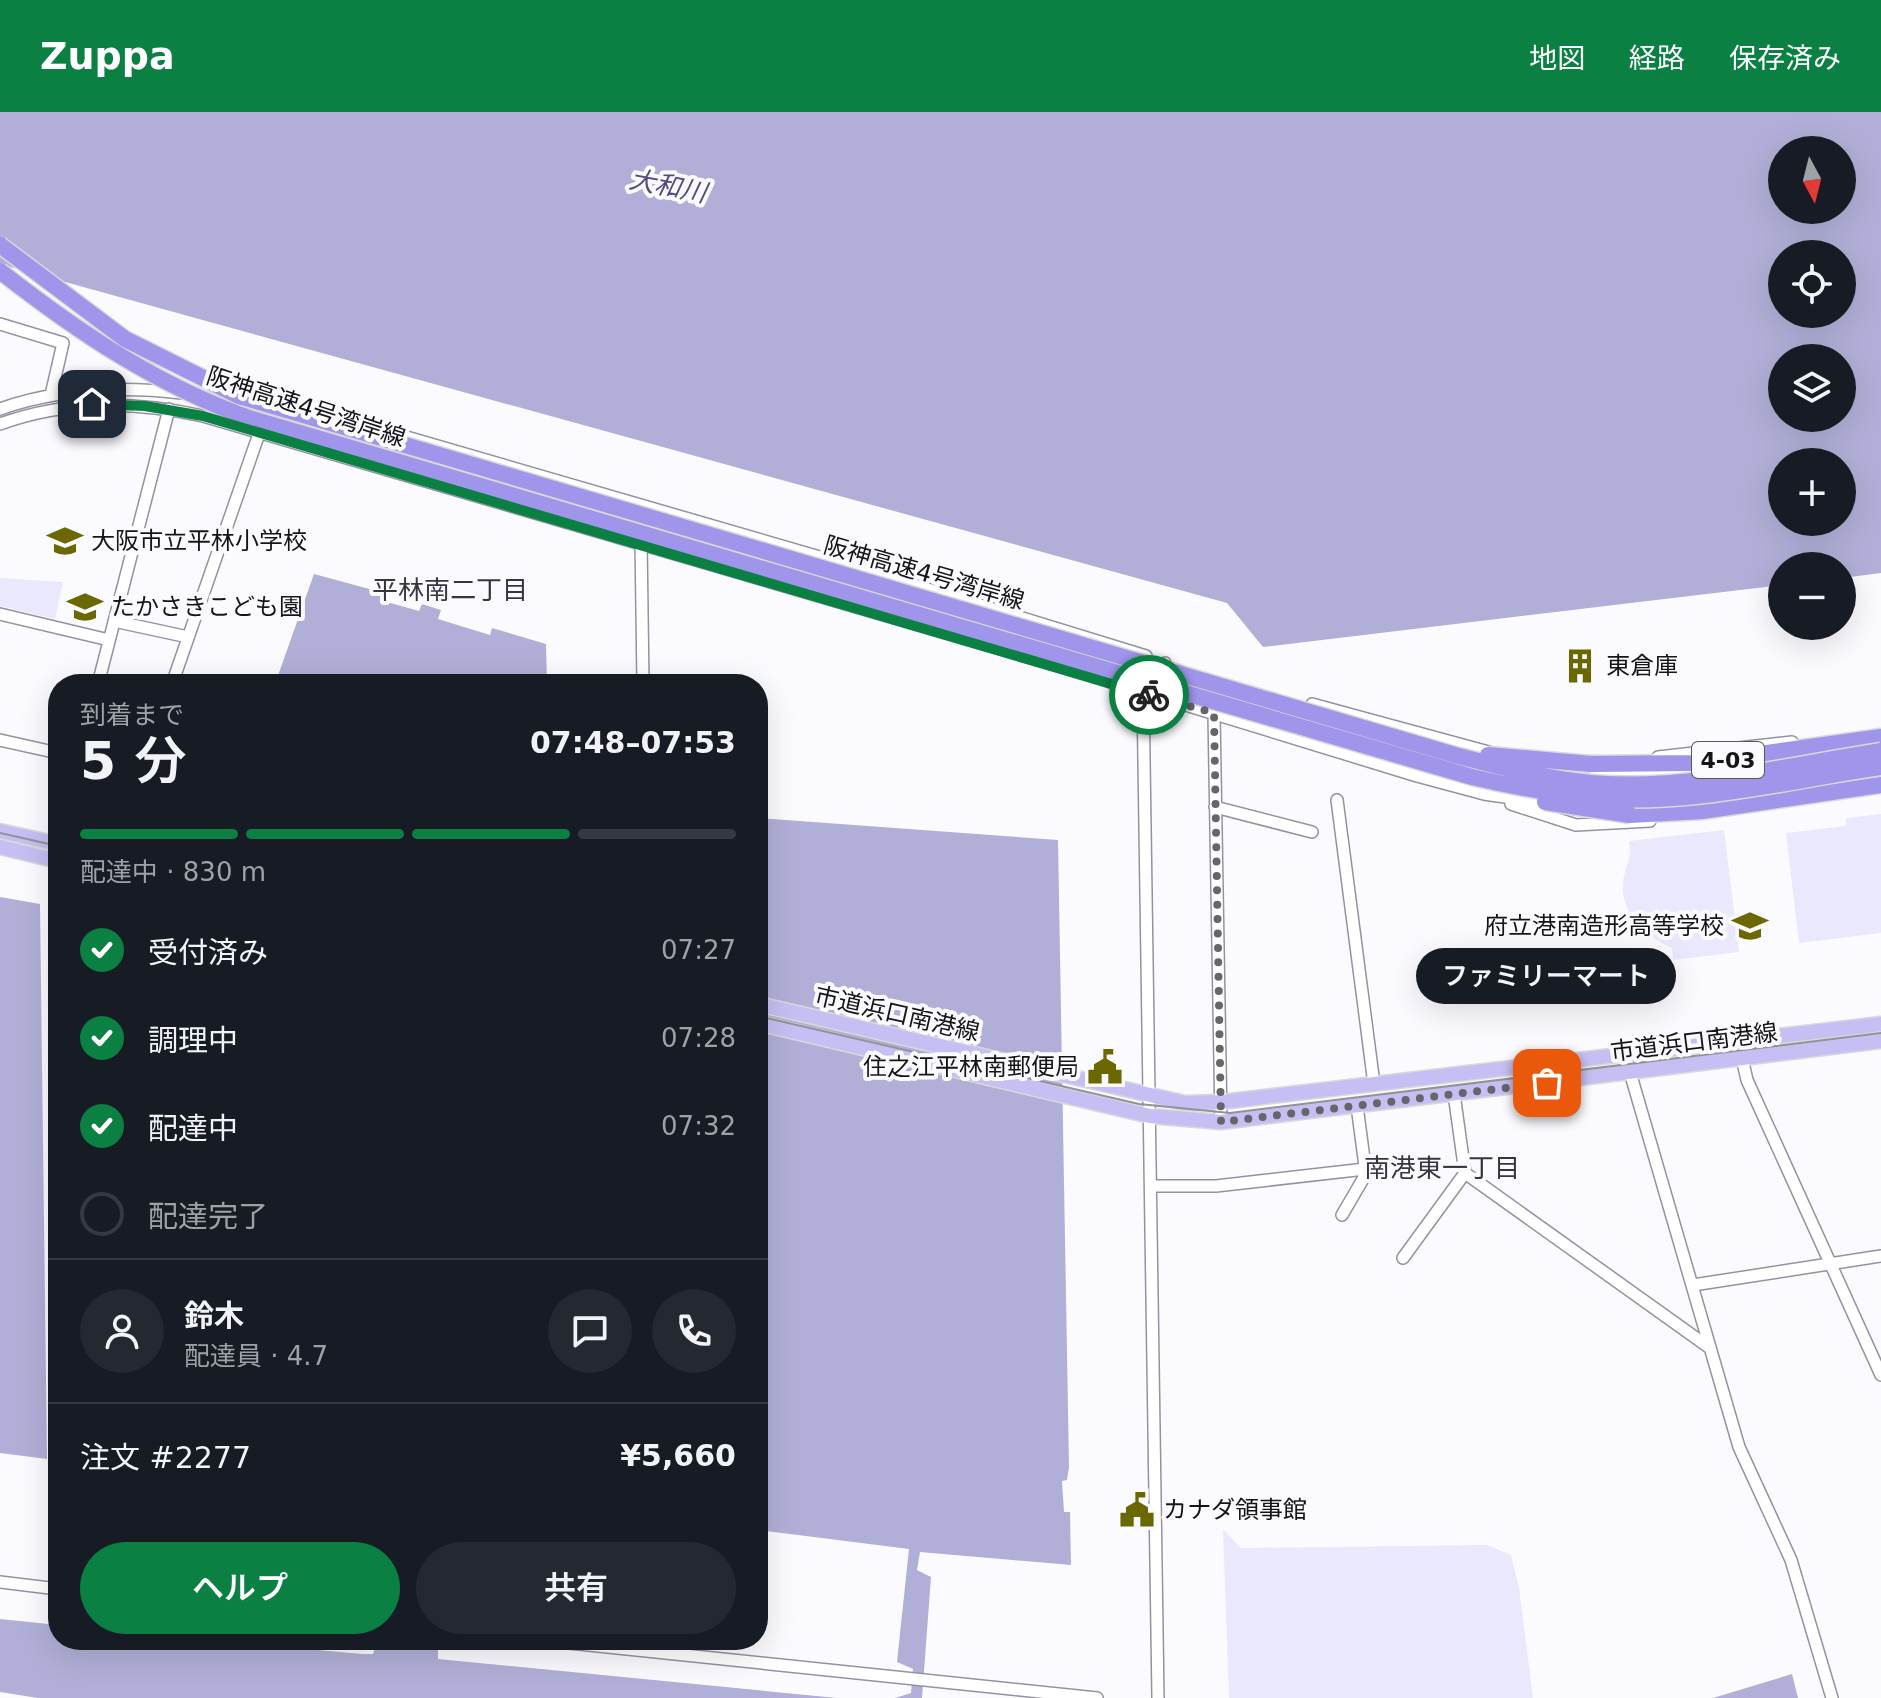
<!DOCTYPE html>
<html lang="ja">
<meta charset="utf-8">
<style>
body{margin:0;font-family:"DejaVu Sans","Noto Sans JP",sans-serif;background:#242831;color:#f1f3f6;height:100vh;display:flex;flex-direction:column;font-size:30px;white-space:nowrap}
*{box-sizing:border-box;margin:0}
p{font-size:26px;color:#9ea1a6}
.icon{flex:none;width:44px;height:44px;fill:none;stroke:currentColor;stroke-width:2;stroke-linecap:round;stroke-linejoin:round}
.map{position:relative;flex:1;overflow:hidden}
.side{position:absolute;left:48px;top:562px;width:720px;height:976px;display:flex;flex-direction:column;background:#171b24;border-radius:32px;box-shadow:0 8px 32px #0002}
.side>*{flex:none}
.needle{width:52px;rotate:173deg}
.buttons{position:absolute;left:1768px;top:24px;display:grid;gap:16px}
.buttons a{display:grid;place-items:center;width:88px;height:88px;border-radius:50%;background:#171b24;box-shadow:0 8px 32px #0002;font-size:40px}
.pin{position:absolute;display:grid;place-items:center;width:68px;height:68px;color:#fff;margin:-34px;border-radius:16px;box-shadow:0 4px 12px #0006}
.courier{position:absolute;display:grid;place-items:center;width:80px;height:80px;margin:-40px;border:6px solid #0b8043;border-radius:50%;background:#fff;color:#222;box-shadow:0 2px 10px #0007}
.bubble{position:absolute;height:56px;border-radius:28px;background:#171b24;box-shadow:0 8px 32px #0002;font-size:26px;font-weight:600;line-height:56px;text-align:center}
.head em{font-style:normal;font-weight:600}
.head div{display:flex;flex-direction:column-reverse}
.head{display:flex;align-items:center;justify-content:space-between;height:136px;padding:0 32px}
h1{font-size:52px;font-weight:600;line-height:60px}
.bar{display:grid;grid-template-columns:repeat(4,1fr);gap:12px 8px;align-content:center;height:96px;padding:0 32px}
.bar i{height:10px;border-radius:6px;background:#363941}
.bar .selected{background:#0b8043}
.bar p{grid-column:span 4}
.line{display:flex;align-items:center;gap:20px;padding:0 32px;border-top:2px solid #363941}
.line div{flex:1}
.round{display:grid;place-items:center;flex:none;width:84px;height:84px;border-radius:42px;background:#242831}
ol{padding:0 32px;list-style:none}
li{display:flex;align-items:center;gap:24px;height:88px}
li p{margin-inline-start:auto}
li .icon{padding:8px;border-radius:50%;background:#0b8043;color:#fff;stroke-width:4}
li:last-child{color:#9ea1a6}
li i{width:44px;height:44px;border:4px solid #363941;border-radius:50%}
.primary-button{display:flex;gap:16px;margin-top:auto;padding:16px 32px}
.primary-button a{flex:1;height:92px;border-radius:48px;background:#0b8043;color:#fff;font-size:32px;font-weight:600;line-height:92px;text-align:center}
.primary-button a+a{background:#242831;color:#f1f3f6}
header{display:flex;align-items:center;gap:48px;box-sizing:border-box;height:112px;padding:0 40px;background:#0b8043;color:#fff}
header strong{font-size:38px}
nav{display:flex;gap:44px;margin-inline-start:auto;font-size:28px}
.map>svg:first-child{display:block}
.green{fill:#e9e8fd}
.water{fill:#b1afd7;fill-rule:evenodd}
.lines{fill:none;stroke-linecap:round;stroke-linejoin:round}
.minor-casing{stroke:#9392a2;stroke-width:14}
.major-casing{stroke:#d9d9da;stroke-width:17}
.highway-casing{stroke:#d9d9da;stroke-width:19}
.minor{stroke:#fff;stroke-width:11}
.major{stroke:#c5bff3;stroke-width:14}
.highway{stroke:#9f95eb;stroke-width:16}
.tram{stroke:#929297;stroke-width:2}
.highway-bridge-casing{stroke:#d9d9da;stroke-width:19;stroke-linecap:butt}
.highway-bridge{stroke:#9f95eb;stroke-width:16}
.done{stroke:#65656a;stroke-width:8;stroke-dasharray:0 14.4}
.route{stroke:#0b8043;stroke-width:10}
.labels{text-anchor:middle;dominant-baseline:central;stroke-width:8;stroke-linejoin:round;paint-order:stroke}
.shield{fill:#fbfbff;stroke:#59595e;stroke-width:2}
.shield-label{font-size:22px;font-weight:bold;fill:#141419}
.street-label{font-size:24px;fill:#141419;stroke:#fbfbff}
.poi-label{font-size:24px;fill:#141419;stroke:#fbfbff;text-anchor:start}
.water-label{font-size:26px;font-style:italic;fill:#534c82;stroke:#fbfbff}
.neighbourhood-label{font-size:26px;fill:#363542;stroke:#fbfbff}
</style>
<header>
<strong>Zuppa</strong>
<nav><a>地図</a><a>経路</a><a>保存済み</a></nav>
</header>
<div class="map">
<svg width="1881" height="1586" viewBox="0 0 1881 1586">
<rect width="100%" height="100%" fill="#fbfbff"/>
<path class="green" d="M 0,466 L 63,470 L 55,507 L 0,494 Z
M 1881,702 L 1881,821 L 1799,831 L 1786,721 L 1846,714 L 1846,706 Z
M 1724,718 L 1739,840 L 1673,848 L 1672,836 C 1642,823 1615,797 1625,760 C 1629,747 1631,743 1629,729 Z
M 1223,1417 L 1241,1436 L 1487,1433 L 1511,1443 L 1519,1476 L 1533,1586 L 1229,1586 Z"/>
<path class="water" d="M 0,0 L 1881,0 L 1881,461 L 1842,466 L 1842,454 L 1782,454 L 1782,473 L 1263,535 L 1227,491 L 0,152 ZM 1782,38 L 1842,38 L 1842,98 L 1782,98 ZM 1782,142 L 1842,142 L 1842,202 L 1782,202 ZM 1782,246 L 1842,246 L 1842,306 L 1782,306 ZM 1782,350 L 1842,350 L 1842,410 L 1782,410 Z
M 314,462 L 388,482 L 387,490 L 419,499 L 422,492 L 441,498 L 438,507 L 490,523 L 492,516 L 546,532 L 547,572 L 275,572 Z
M 758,706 L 1058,728 L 1069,1355 L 1067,1368 L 1062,1369 L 1064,1400 L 1070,1400 L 1071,1453 L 920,1440 L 917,1458 L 931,1465 L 922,1586 L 895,1586 L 911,1581 L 913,1557 L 897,1550 L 909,1437 L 758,1418 Z
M 0,785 L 40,792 L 47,1347 L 0,1341 Z
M 0,1507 L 58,1513 L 58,1528 L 204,1528 L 363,1542 L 373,1542 L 376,1533 L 396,1535 L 404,1528 L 414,1528 L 416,1536 L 438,1538 L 438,1547 L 837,1586 L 38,1586 L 0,1580 Z
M 1792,1562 L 1798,1586 L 1713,1586 Z"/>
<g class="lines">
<g class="minor-casing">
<path id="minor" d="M 0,212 L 63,231 L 51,283
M 0,297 C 59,276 120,274 182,281
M 341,306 L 892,466 L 1146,544
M 0,312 C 67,288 134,289 203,304 L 1055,553 L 1417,664 L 1484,682 L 1551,692
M 641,428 L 643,572
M 0,502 L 109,528
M 114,509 L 188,525
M 98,572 L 169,297
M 172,572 L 261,316
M 1312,592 L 1496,642
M 1214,601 L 1221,1010
M 0,628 L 58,641
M 1658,645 L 1792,630
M 1584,659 L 1694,658
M 1337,688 L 1374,972
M 1511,692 L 1576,713 L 1650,709
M 1215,695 L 1312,720
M 1625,943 L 1739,1335 L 1791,1448 L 1832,1586
M 1742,946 L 1747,968 L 1881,1263
M 1454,982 L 1465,1061 L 1710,1236
M 1151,1074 L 1216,1074 L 1365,1057
M 1342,1103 L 1366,1062 L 1357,994
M 1403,1146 L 1465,1061
M 1693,1173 L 1881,1144
M 0,1470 L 58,1477
M 540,1528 L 1097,1586
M 1158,1586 L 1143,581 L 1165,551"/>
</g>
<g class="major-casing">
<path id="major" d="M 0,719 L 58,732
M 0,735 L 58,749
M 758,892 L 1185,991 L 1221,990 L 1881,912
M 758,911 L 1150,1004 L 1221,1010 L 1881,929"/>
</g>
<g class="highway-casing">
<path id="highway" d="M 1591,652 L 1695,651 L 1881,625
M 1630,703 L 1702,699 L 1881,673"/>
</g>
<use href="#minor" class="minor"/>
<use href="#major" class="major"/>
<use href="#highway" class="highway"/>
<path class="tram" d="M 0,721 L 58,734
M 758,904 L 1139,992 L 1230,1001 L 1881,921"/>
<g class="highway-bridge-casing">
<path id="highway-bridge" d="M 0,133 L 125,227 L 239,284 L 1455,643 C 1504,656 1554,669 1606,672 C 1698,676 1791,653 1881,639
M 0,159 C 78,220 158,274 252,307 L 1472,665 C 1518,676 1564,684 1612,687 C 1701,691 1793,668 1881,655
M 1488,643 L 1591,652
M 1545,690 L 1630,703"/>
</g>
<use href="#highway-bridge" class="highway-bridge"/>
</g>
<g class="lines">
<path class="done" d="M 1149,583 L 1214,601 L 1221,1010 L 1547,971"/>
<path class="route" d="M 92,292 L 145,294 L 203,304 L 1149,583"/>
</g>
<defs>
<g id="school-bare" transform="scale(2.76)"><path d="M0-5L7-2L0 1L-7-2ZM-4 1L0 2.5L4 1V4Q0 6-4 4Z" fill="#6b6801" stroke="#fbfbff" stroke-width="2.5" paint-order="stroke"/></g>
<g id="building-bare" transform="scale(2.76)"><path d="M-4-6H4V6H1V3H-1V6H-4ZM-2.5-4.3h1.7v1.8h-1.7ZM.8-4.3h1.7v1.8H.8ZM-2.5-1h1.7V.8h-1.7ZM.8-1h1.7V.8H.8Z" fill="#6b6801" stroke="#fbfbff" stroke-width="2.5" paint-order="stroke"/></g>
<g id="civic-bare" transform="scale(2.76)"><path d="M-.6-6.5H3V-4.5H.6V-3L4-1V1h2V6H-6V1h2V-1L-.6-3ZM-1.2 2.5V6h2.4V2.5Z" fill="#6b6801" stroke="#fbfbff" stroke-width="2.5" paint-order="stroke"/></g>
</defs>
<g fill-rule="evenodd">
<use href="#school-bare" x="65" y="429"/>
<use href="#school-bare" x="85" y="495"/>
<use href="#building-bare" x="1580" y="554"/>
<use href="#school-bare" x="1750" y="814"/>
<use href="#civic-bare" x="1105" y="955"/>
<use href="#civic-bare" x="1137" y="1398"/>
</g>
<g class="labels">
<rect class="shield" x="1692" y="630" width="72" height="36" rx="6"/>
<g class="shield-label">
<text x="1728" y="648">4-03</text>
</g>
<g class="street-label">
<text transform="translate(306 295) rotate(18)">阪神高速4号湾岸線</text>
<text transform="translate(924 461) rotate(16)">阪神高速4号湾岸線</text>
<text transform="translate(897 902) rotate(13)">市道浜口南港線</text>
<text transform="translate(1694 930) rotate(-7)">市道浜口南港線</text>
</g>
<g class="poi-label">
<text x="91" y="429">大阪市立平林小学校</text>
<text x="111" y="495">たかさきこども園</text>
<text x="1606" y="554">東倉庫</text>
<text x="1724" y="814" text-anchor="end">府立港南造形高等学校</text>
<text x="1079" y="955" text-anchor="end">住之江平林南郵便局</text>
<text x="1163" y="1398">カナダ領事館</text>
</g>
<g class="water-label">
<text transform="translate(668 74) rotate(11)">大和川</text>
</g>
<g class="neighbourhood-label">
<text x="450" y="478">平林南二丁目</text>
<text x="1442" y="1056">南港東一丁目</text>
</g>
</g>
</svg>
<div class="buttons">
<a><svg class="needle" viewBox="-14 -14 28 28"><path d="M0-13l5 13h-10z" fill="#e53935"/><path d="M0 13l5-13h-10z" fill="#9ea1a6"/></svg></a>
<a><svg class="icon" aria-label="locate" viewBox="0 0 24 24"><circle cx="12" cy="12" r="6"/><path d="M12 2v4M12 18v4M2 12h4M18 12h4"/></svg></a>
<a><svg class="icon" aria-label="layers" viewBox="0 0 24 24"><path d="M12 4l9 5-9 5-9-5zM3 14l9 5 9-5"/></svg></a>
<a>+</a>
<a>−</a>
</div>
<div class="pin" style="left:1547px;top:971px;background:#ea580c"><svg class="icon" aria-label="bag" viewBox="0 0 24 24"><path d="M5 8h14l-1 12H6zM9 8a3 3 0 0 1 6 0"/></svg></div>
<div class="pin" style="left:92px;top:292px;background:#1f2937"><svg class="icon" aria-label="home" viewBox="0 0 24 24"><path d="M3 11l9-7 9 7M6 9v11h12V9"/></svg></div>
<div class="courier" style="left:1149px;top:583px"><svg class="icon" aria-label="bike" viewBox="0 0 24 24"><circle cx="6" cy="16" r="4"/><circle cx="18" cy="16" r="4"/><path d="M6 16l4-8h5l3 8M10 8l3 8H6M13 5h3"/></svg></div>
<div class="bubble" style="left:1416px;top:836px;width:260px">ファミリーマート</div>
<section class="side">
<div class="head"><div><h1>5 分</h1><p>到着まで</p></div><em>07:48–07:53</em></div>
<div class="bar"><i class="selected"></i><i class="selected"></i><i class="selected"></i><i></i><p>配達中 · 830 m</p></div>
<ol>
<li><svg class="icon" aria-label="check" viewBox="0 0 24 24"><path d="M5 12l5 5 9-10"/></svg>受付済み<p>07:27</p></li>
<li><svg class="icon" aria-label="check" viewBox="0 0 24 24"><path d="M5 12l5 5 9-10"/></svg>調理中<p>07:28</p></li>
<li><svg class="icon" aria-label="check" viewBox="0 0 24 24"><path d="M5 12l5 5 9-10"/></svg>配達中<p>07:32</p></li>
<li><i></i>配達完了</li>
</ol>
<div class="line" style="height:144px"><a class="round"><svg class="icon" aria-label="person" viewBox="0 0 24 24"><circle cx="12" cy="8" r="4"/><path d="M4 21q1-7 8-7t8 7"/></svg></a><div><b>鈴木</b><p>配達員 · 4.7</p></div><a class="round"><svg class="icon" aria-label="chat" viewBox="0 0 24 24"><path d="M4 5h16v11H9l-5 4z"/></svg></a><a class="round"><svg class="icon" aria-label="phone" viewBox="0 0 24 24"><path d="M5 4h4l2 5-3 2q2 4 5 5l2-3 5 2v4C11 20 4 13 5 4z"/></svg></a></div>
<div class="line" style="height:104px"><div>注文 #2277</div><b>¥5,660</b></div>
<div class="primary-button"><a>ヘルプ</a><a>共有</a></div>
</section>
</div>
